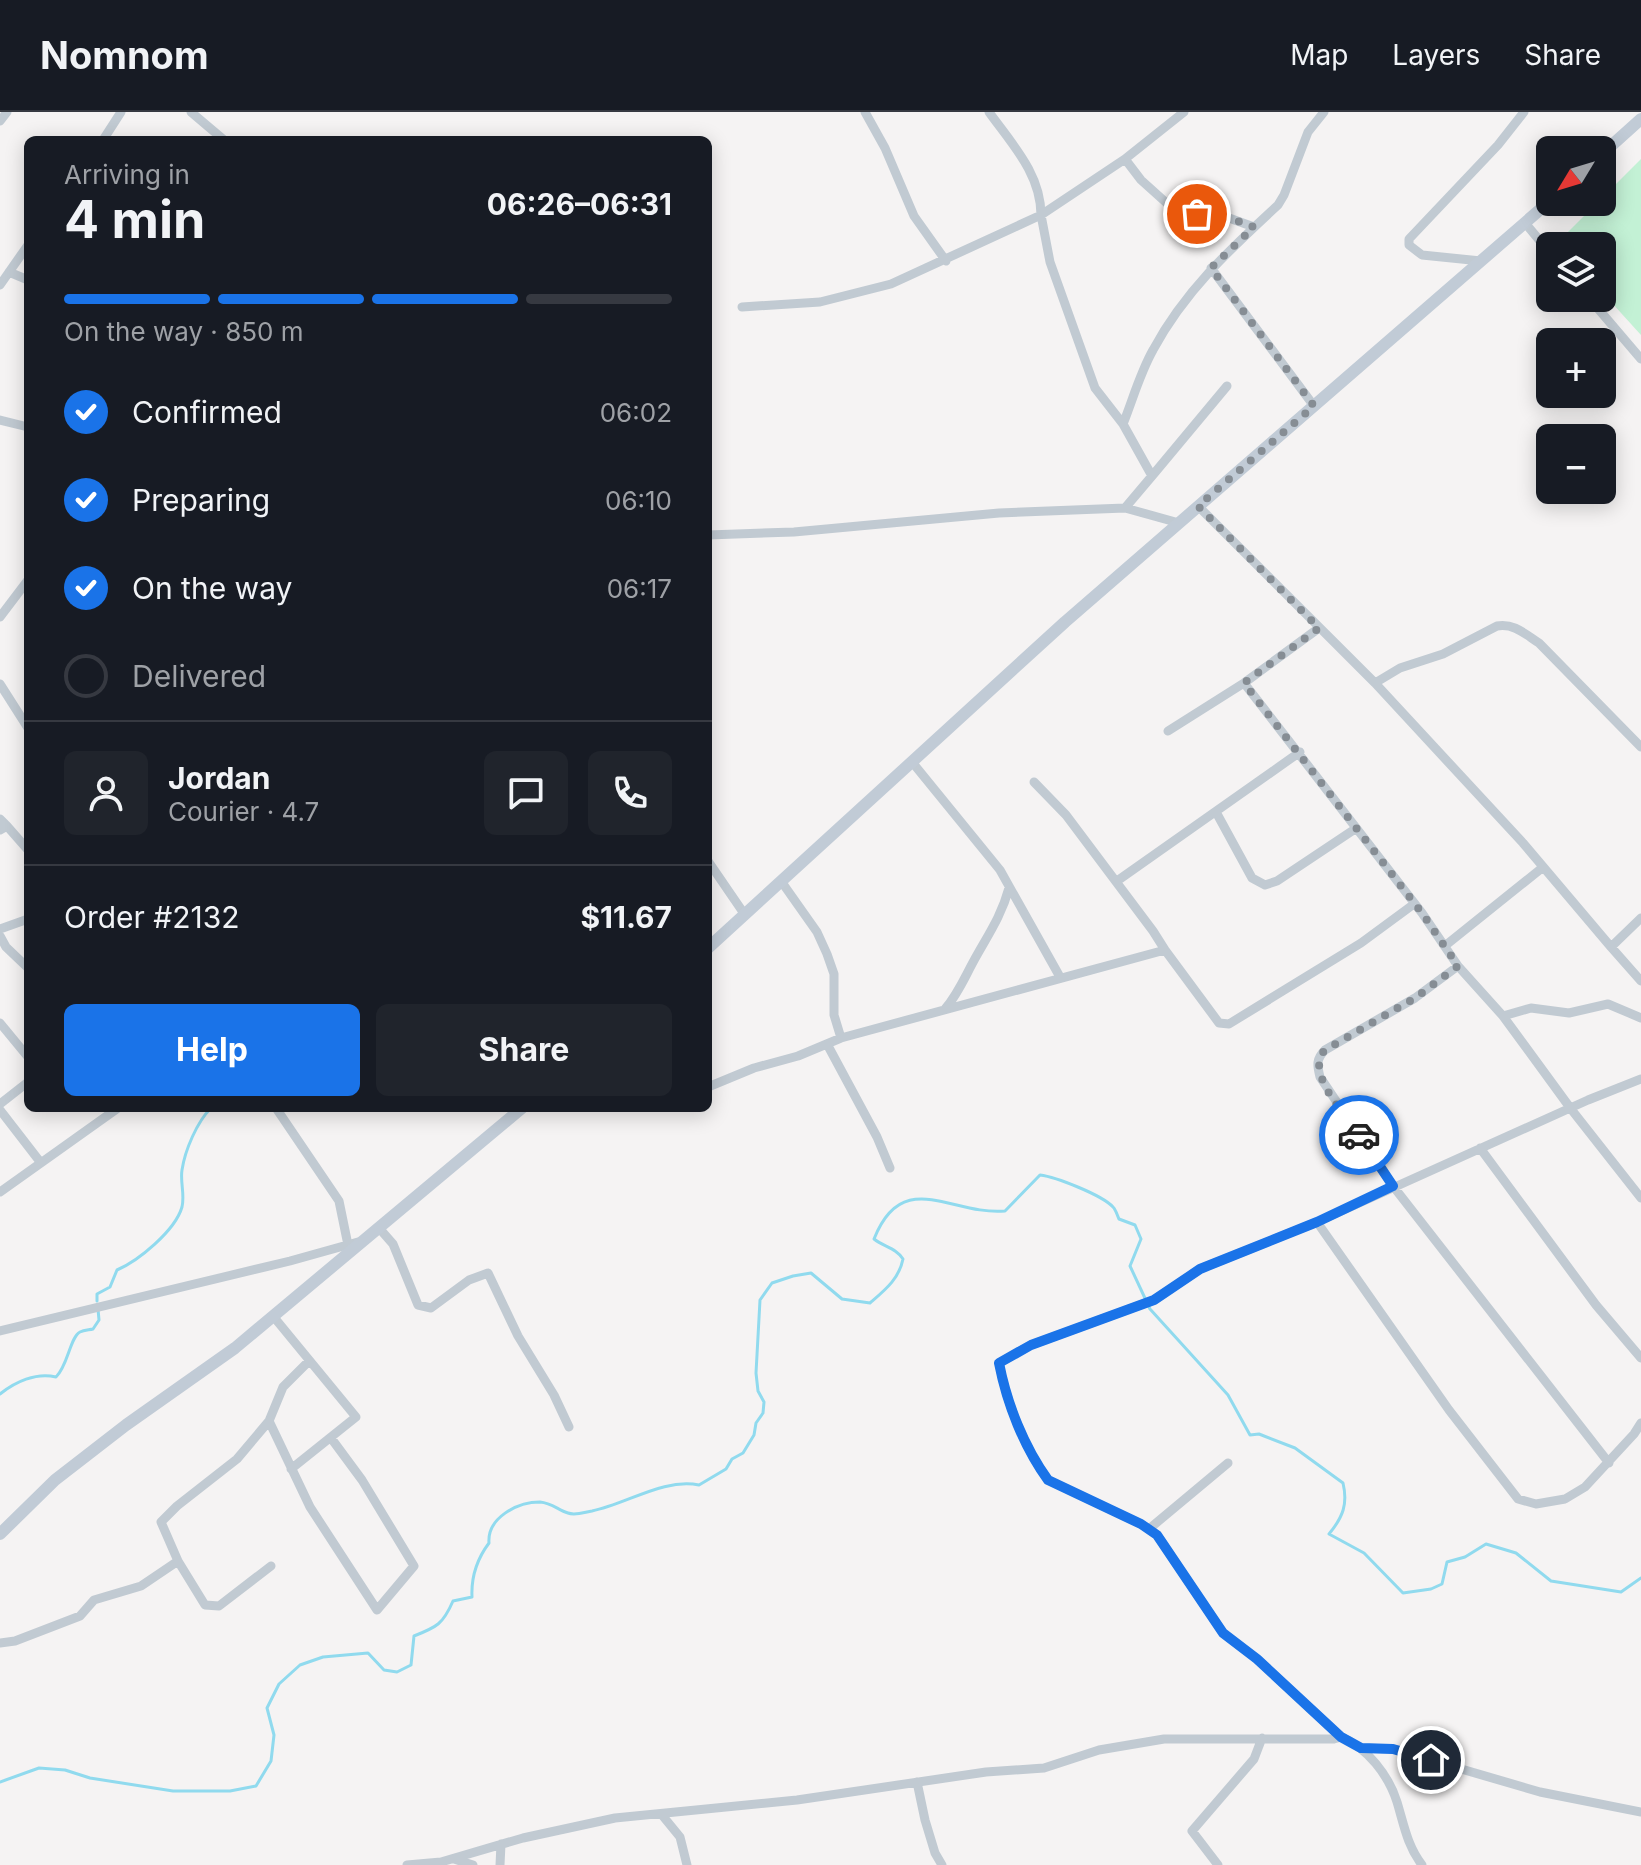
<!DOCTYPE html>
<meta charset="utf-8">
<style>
body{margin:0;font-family:Inter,sans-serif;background:#20242c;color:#f1f3f6;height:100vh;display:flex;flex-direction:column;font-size:30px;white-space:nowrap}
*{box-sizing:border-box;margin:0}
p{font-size:26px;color:#9ea1a6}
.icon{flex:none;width:44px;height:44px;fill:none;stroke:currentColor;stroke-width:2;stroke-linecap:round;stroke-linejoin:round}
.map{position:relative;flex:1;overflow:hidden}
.drawer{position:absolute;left:24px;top:24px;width:688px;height:976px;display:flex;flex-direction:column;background:#171b24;border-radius:12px;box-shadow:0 4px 20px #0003}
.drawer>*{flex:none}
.needle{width:52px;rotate:232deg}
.fabs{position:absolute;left:1536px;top:24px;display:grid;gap:16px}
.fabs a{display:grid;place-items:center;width:80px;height:80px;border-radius:12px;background:#171b24;box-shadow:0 4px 20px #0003;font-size:40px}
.pin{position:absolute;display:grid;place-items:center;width:68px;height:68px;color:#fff;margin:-34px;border:4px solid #fff;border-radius:50%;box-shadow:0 2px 8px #0007}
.courier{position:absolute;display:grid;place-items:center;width:80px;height:80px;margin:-40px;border:6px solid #1a73e8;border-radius:50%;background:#fff;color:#222;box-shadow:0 2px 10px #0007}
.overview em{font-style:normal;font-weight:700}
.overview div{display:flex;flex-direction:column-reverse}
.overview{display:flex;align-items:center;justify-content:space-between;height:136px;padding:0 40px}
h1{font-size:52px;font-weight:700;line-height:60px}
.bar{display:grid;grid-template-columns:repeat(4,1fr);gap:12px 8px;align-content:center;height:96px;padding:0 40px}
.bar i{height:10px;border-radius:6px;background:#363941}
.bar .active{background:#1a73e8}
.bar p{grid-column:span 4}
.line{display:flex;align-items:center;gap:20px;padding:0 40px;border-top:2px solid #363941}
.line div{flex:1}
.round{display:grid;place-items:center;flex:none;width:84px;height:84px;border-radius:12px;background:#20242c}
ol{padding:0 40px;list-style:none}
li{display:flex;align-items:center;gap:24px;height:88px}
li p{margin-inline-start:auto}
li .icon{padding:8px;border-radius:50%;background:#1a73e8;color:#fff;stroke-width:4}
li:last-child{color:#9ea1a6}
li i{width:44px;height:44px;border:4px solid #363941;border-radius:50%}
.button{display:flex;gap:16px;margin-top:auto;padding:16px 40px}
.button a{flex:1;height:92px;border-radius:12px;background:#1a73e8;color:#fff;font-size:32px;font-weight:700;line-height:92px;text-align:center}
.button a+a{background:#20242c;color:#f1f3f6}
header{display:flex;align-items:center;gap:48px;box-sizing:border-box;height:112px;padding:0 40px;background:#171b24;border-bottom:2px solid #363941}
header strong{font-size:38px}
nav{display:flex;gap:44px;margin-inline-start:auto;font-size:28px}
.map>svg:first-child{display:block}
.green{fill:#c3f1d5}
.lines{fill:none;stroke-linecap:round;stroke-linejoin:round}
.stream{stroke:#90daee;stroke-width:3}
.street{stroke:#c1cad2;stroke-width:9}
.secondary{stroke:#c1cbd6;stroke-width:12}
.done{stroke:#868d94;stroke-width:8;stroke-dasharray:0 14.4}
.route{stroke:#1a73e8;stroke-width:10}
</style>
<header>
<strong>Nomnom</strong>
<nav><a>Map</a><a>Layers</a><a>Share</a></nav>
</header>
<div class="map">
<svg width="1641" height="1753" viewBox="0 0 1641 1753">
<rect width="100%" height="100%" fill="#f5f3f3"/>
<path class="green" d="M 1641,47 L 1641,223 L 1602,180 L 1602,134 L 1560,134 L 1557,131 L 1598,90 L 1602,90 L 1602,86 Z"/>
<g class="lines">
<path class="stream" d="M 97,1189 L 97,1182 L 110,1175 L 117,1158 C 138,1149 175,1119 182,1095 C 185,1082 180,1070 182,1058 C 185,1038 197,1010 211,996
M 0,1282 C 15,1270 36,1260 56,1265 C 68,1254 70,1225 80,1220 C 84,1218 89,1218 93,1217 L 99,1208 L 98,1197
M 0,1670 L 39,1656 L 65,1658 L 90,1666 L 173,1679 L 230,1679 L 256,1674 L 271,1649 L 274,1623 L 267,1596 L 279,1572 L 300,1553 L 323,1545 L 368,1541 L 384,1558 L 397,1560 L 411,1553 L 414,1524 C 437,1515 443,1512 453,1489 L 472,1485 C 471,1464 477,1447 489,1431 C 487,1406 517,1390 540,1390 C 552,1391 558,1398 568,1401 C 575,1404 585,1400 592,1399 C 627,1392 663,1366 699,1373 L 726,1357 L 732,1347 L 743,1341 L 754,1323 L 756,1311 L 763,1301 L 764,1290 L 758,1279 L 756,1261 L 760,1188 L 772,1171 L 793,1164 L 811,1161 L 842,1187 L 870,1191 C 885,1178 899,1167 903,1147 C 896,1136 884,1135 874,1127 C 903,1054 952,1104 1005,1099 L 1040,1063 C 1056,1065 1102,1083 1113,1095 C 1116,1098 1117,1103 1119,1107 L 1135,1113 L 1141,1127 L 1130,1154 L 1150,1197 L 1228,1283 L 1250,1323 L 1259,1322 L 1295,1336 L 1343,1371 C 1348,1392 1343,1405 1329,1422 L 1364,1441 L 1403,1481 L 1431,1477 L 1442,1472 L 1447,1450 L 1465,1445 L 1486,1432 L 1516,1441 L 1551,1469 L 1621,1480 L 1641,1466"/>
<path class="street" d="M 191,0 L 224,28
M 865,0 L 885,36 L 914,104 L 946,149
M 989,0 C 1012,32 1041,62 1041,103 L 1125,47 L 1184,0
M 0,9 L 7,0
M 103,28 L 121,0
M 1125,47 L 1141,68 L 1181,104 L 1218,102 L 1254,115
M 1525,111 L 1550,141
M 1481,149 L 1422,143 L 1409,133 L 1409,127 L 1498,33 L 1524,0
M 1211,156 L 1314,294
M 9,160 L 28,168
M 0,173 L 28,133
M 1589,186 L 1641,247
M 742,195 L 820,190 L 891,172 L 1041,103 L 1050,150 L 1095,276 L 1123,312 L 1152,364 L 1125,396
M 0,308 L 28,315
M 1123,312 C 1133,287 1140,261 1153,238 C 1184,180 1230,137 1278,93 L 1284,83 L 1308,20 L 1324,0
M 1152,364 L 1227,274
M 1198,394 L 1375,571 L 1523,731 L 1611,835 L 1641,806
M 708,423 L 794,420 L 999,401 L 1125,396 L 1179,411
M 0,505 L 28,468
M 1244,571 L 1422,801 L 1458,854 L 1503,904 L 1571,997 L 1641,1086
M 1375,571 L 1400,556 L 1443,542 L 1497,514 C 1514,511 1525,522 1539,531 L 1641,635
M 0,572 L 28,616
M 1168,619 L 1244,571 L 1319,516
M 912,650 L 1000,758 L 1060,865
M 1216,700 L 1252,766 L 1265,773 L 1277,769 L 1355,717
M 0,707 L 7,714 L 0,718
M 7,714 L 28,738
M 708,749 L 745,803
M 781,769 L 817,820 L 827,842 L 834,862 L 834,903 L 841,926
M 1117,769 L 1300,640
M 0,817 L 28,807
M 0,824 L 6,835 L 28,856
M 1446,833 L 1542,756
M 1611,835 L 1641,869
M 1165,838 L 1219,911 L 1229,912 L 1361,831 L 1414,792
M 1458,854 L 1415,886 L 1325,938 C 1316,947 1317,953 1320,965 L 1393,1074 L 1609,1351
M 945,897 C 959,881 966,862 977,843 C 990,820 1002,802 1009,776
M 1503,904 L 1531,896 L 1569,901 L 1608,892 L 1641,906
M 0,911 L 28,945
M 827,932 L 877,1025 L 890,1056
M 708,975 L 754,956 L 798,944 L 841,926 L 1165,838 L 1153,819 L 1066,703 L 1034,670
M 0,992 L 28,970
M 276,996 L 339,1089 L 348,1133
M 0,998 L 41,1051
M 1480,1036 L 1596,1193 L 1641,1246
M 0,1080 L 118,996
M 1317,1110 L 1449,1298 L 1518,1387 L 1536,1392 L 1565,1387 L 1585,1375 L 1634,1322 L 1641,1311
M 379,1116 L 393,1132 L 418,1193 L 431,1196 L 469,1168 L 488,1161 L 518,1224 L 554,1283 L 569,1315
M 273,1204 L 356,1305 L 291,1357
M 0,1219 L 290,1149 L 358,1130
M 309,1249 L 283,1275 L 269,1309 L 310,1395 L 377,1498 L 414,1454 L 362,1368 L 331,1326
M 269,1309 L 237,1347 L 177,1394 L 161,1410 L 178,1449 L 205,1493 L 219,1494 L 271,1454
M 1149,1417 L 1228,1351
M 0,1531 L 15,1529 L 80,1504 L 94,1488 L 141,1474 L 178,1449
M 1341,1625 L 1257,1547 L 1223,1521 L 1157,1423 L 1141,1412 L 1048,1368 C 1024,1335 1007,1292 999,1251 L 1031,1233 L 1154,1188 L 1200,1157 L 1317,1110 L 1588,988 L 1641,967
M 1361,1636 L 1393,1637 L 1540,1680 L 1641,1700
M 917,1670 L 925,1708 L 935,1741 L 942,1753
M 662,1703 L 680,1725 L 687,1753
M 454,1747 L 473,1753
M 407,1753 L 441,1750 L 523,1726 L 615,1706 L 797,1688 L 986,1660 L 1044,1656 L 1099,1638 L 1164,1627 L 1334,1627 L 1341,1625 C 1367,1635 1389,1664 1397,1690 C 1404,1713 1407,1733 1422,1753
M 500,1753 L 501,1732
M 1218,1753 L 1192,1719 L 1254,1647 L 1262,1626"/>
<path class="secondary" d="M 1602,42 L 1641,7
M 708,836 L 1065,510 L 1550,89
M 0,1422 L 55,1368 L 126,1313 L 235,1236 L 522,996"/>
</g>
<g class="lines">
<path class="done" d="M 1197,102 L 1218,102 L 1254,115 L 1211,156 L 1314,294 L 1198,394 L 1319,516 L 1244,571 L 1422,801 L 1458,854 L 1415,886 L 1325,938 C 1304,959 1345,1003 1359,1023"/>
<path class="route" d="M 1359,1023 L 1393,1074 L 1317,1110 L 1200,1157 L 1154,1188 L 1031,1233 L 999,1251 C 1007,1292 1024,1335 1048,1368 L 1141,1412 L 1157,1423 L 1223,1521 L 1257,1547 L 1341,1625 L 1361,1636 L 1393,1637 L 1431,1648"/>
</g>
</svg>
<div class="fabs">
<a><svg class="needle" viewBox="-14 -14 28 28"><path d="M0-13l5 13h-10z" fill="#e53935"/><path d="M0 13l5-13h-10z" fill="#9ea1a6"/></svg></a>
<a><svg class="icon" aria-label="layers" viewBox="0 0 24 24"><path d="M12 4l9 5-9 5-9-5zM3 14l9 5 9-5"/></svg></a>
<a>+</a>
<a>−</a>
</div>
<div class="pin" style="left:1197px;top:102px;background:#ea580c"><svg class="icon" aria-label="bag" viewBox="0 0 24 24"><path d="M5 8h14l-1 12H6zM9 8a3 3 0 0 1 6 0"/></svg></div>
<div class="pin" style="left:1431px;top:1648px;background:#1f2937"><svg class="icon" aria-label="home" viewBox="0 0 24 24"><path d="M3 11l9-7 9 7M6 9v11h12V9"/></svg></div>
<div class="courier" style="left:1359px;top:1023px"><svg class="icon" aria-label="car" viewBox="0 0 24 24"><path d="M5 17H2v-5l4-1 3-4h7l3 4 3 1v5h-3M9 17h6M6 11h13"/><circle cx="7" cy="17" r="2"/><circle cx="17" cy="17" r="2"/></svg></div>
<section class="drawer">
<div class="overview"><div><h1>4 min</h1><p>Arriving in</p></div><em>06:26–06:31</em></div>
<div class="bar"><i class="active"></i><i class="active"></i><i class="active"></i><i></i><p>On the way · 850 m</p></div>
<ol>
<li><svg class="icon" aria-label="check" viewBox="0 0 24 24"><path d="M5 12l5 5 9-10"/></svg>Confirmed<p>06:02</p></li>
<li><svg class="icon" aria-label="check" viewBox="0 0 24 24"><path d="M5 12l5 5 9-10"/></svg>Preparing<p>06:10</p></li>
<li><svg class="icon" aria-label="check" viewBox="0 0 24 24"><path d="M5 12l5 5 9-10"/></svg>On the way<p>06:17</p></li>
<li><i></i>Delivered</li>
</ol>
<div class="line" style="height:144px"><a class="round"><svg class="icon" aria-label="person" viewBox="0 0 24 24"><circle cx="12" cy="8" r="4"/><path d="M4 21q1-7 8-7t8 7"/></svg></a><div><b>Jordan</b><p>Courier · 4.7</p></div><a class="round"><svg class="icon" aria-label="chat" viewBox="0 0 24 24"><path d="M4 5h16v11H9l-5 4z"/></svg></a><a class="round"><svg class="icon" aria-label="phone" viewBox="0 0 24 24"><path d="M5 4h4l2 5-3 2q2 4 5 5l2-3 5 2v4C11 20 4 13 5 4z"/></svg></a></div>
<div class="line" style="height:104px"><div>Order #2132</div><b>$11.67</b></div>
<div class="button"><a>Help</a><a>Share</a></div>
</section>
</div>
